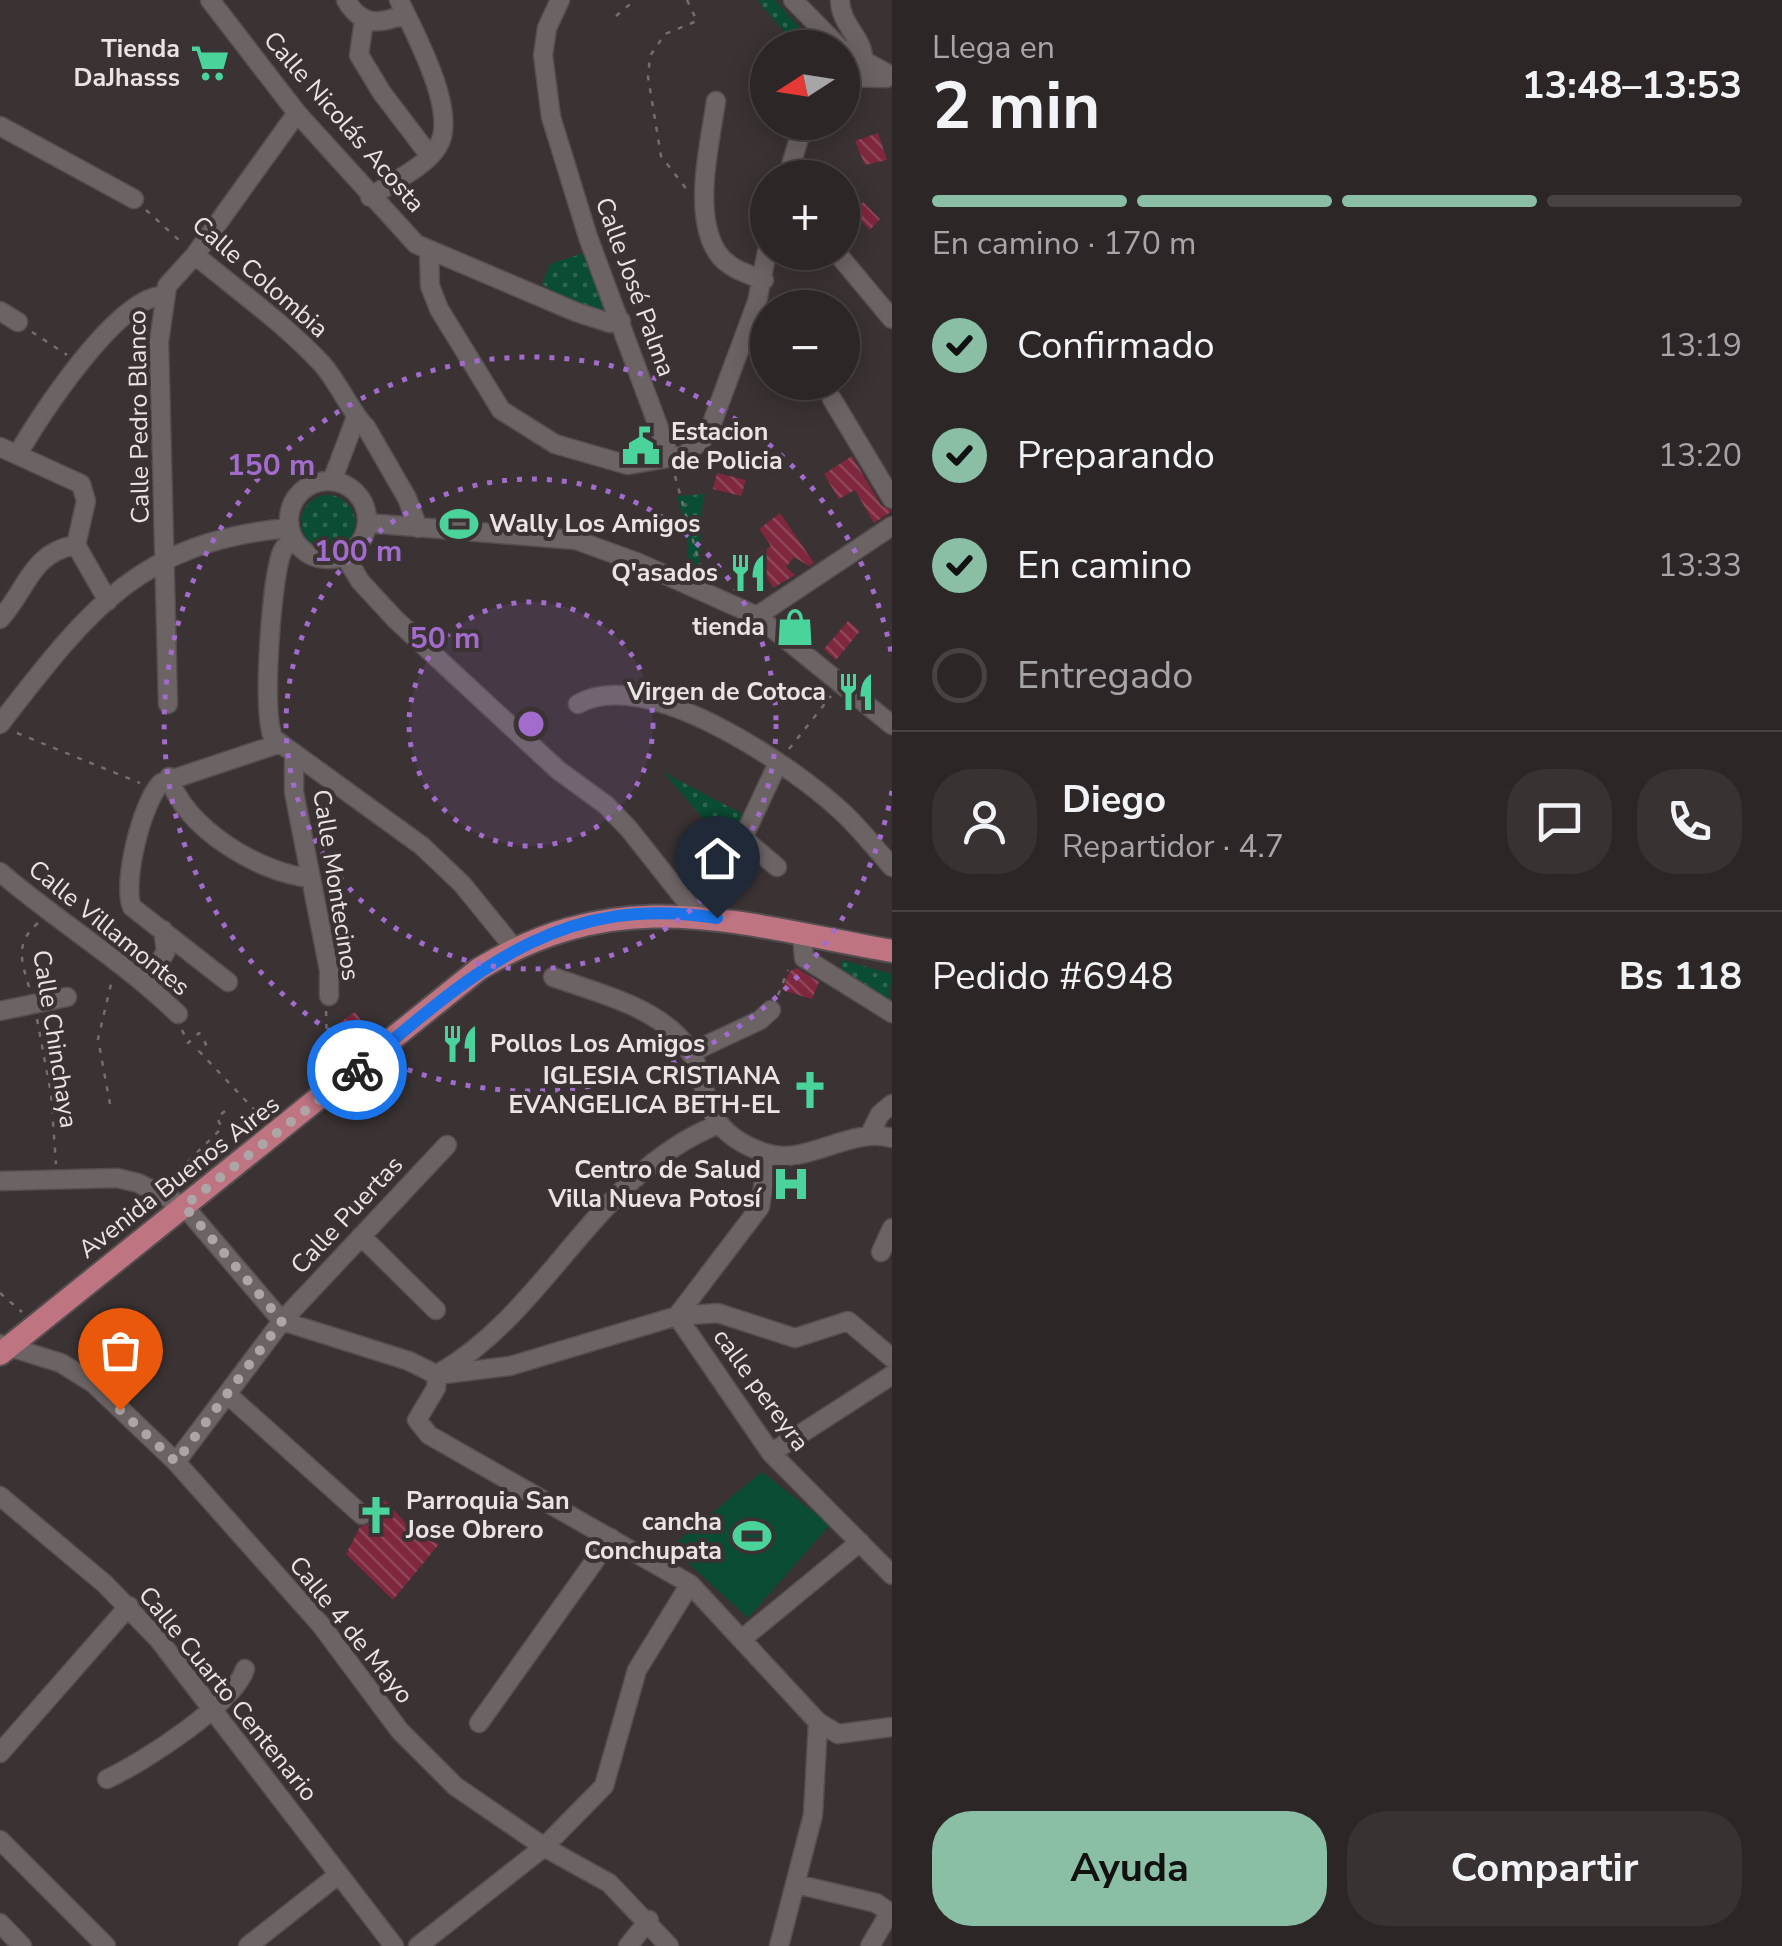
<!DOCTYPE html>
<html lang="es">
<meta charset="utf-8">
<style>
body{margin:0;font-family:"Nunito Sans",sans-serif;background:#383232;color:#f1f3f6;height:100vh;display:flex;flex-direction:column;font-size:38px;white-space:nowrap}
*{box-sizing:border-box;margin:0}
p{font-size:32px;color:#a6a5a7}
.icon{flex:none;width:55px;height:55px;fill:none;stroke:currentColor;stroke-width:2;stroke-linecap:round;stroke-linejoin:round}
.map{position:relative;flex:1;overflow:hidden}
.drawer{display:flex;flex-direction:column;background:#2c2626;width:890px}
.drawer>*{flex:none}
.needle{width:65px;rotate:258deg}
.tools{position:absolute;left:750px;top:30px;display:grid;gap:20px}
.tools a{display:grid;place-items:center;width:110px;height:110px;border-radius:50%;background:#2c2626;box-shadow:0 5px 25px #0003,0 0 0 2px #484343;font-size:50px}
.pin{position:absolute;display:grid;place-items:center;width:85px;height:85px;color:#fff;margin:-102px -42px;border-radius:50% 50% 50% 0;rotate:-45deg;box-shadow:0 0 10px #0007}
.pin .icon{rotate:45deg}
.courier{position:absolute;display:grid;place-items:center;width:100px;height:100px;margin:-50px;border:8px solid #1a73e8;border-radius:50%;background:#fff;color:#222;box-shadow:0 2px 12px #0007}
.headline em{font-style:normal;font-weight:700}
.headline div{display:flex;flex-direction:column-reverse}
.headline{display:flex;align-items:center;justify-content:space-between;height:170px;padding:0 40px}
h1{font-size:65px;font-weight:700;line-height:75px}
.bar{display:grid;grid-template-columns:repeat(4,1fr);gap:15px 10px;align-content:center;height:120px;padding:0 40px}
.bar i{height:12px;border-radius:8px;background:#484343}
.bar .current{background:#8abfa5}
.bar p{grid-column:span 4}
.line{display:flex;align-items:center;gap:25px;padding:0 40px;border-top:2px solid #484343}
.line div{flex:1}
.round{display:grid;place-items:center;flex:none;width:105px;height:105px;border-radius:40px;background:#383232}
ol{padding:0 40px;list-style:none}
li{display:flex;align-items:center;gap:30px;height:110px}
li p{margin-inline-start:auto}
li .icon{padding:10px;border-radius:50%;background:#8abfa5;color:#111;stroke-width:4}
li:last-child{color:#a6a5a7}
li i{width:55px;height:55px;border:5px solid #484343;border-radius:50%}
.primary-button{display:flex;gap:20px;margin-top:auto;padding:20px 40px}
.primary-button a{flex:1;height:115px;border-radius:40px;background:#8abfa5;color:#111;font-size:40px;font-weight:700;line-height:115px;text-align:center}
.primary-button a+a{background:#383232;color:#f1f3f6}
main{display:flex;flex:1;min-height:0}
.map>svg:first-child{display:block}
.grass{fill:#0a4c34}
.park{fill:url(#park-dots)}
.building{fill:url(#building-back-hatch)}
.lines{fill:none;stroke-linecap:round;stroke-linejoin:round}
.minor-casing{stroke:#554e50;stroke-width:21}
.major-casing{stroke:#554e50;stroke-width:26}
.path{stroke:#756e6f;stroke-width:2.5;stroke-dasharray:5 8;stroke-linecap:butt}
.minor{stroke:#6c6364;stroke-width:18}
.major{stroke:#bf7482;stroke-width:22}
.done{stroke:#aca6a7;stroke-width:10;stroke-dasharray:0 18}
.route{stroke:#1a73e8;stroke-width:12}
.ring{fill:none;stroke:#a26ccc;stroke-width:5;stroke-dasharray:5 10}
.labels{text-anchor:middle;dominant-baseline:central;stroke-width:8;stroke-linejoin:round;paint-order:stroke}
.poi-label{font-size:25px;font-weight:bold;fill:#eae4e5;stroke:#3a3233;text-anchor:end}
.street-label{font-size:25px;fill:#eae4e5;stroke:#3a3233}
.centre{fill:#a26ccc;stroke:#3a3233;stroke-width:5}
.ring-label{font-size:30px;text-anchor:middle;font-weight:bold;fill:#a26ccc;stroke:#3a3233;stroke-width:8;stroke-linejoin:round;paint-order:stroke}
</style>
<main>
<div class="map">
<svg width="892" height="1946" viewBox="0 0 892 1946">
<defs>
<pattern id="park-dots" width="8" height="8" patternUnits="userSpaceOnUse" patternTransform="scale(2.5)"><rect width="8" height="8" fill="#0a4c34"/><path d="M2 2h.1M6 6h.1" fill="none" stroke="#2e6651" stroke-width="1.8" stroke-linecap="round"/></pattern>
<pattern id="building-back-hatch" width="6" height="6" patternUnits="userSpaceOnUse" patternTransform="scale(2.5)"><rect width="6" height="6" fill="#7e273d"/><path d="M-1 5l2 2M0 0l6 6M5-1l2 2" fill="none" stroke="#904659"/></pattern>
</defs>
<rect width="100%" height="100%" fill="#3a3233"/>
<path class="grass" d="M 762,1472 L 830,1525 L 748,1618 L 671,1547 Z"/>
<path class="park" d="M 757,0 L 775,0 L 817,47 L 798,47 Z
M 590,251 L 609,308 C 584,316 562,296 542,284 L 550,264 Z
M 705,494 C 698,520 702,544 699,570 L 689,568 L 687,534 L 677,496 Z
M301 522a27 27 0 1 1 54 0a27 27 0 1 1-54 0Z
M 663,772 L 746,816 L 729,848 Z
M 842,960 L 892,974 L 888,1007 L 841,976 Z"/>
<path class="building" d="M 878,133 L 887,160 L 865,165 L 855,141 Z
M 863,202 L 880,219 L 870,230 L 853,213 Z
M 852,456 L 881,505 L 892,511 L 874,523 L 855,490 L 839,499 L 824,474 Z
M 717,473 L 746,480 L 741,496 L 713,489 Z
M 780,513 L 814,563 L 809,566 L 794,557 L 786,567 L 795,575 L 773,588 L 755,555 L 771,546 L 759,529 Z
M 848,621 L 860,631 L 836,660 L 824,649 Z
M 797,968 L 819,982 L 812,999 L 782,990 L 790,971 Z
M 355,1012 L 372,1036 L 345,1058 L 334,1042 L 339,1023 Z
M 379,1500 L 386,1501 L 417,1536 L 439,1544 L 393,1600 L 346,1554 L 360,1527 L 372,1523 Z"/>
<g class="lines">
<g class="minor-casing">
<path id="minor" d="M 210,0 L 297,113 L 416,244 L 576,312 L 610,323 L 621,321
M 346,0 C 361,26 379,25 405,14
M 560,0 L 547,28 L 543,55 L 551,117 L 588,237 L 670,458
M 793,0 L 840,48
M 840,0 C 840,25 865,39 863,61
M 364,20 L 359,55 L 382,93 L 430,156
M 842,49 L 892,76
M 842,77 L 886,78
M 716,101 C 710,143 692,213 717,252 C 727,268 747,274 764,280
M 0,126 L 134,199
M 787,178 L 804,122
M 370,197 C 390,183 426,167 438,146 C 459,113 414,32 399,0
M 429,251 L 430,286 L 439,309 L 501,410 L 555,444 L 628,465 L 685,455 L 708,434 L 757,302 L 768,247
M 836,252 L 892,319
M 195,255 C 237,290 285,324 322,364 C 339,383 353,416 366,427 L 407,498 L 418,528
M 0,311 L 18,322
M 832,399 L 892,499
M 0,447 L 81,484 L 86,501 L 76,545 L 108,601
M 18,454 C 39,416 118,297 162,296
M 332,481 L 355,420
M289 520a39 39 0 1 1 78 0a39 39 0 1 1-78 0Z
M 367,523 L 576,540 L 639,563 L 757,616 L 892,725
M 294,540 C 286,545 282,549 280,558 C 271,590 262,709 273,738 L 422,846 L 462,884 L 514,948
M 345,556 L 360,581 L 395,619 L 558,770 L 606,805 L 629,829 L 697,915 L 743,838 L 778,763
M 757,616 L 892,526
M 0,619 C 27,590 31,552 76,545
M 168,704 L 159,342 L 167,286 L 195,255 L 297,113
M 578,704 C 645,665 791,765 840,810 C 859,827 875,848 892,867
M 0,724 C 87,612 139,541 289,528
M 294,753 L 294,792 L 329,970 L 329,996
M 169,777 C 184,828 261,874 311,878
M 743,838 L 777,867
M 0,872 C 58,922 124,961 178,1014
M 802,935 L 804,958 L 892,1013
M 553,977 C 595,992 646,1004 678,1036 C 719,1078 687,1126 765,1153 C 806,1167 850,1126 892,1138
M 228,982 L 132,907 C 122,883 142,802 161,783 L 278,744
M 147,984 L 166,951 L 163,930
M 0,1011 L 67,997
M 690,1053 L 760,1020 L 771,1010
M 870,1134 L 880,1114 L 892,1104
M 0,1181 L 117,1178 L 138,1183 L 184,1206 L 282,1321 L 409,1361 L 437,1375
M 361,1236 L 436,1310
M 881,1252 L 892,1228
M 0,1344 L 61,1363 L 93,1383 L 176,1462 L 321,1625 L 400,1731 L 455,1786 L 544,1847 L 609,1883 L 669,1946
M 892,1358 L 848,1321 L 795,1338 L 718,1313 L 677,1316 L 771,1453 L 892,1575
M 441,1372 C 548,1310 598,1172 717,1125
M 437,1375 L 436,1388 L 417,1420 L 429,1435 L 690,1584 L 818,1722 L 838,1734 L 892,1727
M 437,1375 L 510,1366 L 677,1316 L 760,1207 L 768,1155
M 227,1394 L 362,1515
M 771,1453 L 892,1375
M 176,1462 L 282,1321 L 447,1145
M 0,1496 L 105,1584 L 159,1640 L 394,1946
M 742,1639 L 860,1542
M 479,1723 L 611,1538
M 0,1753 L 129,1606
M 107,1779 C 142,1763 234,1704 245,1669
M 0,1840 L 106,1946
M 796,1884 L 876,1903 L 892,1914
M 0,1923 L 22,1946
M 248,1946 L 338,1875
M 418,1946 L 544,1847 L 604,1786 L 637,1670 L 690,1584
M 628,1946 L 649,1920
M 779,1946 L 813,1815 L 818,1722
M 870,1946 L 890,1912"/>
</g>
<g class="major-casing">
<path id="major" d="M 0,1354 L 479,969 C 624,881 738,924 892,951"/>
</g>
<path class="path" d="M 687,0 L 697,21 L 665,34 L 650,56 L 648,77 L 661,156 L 688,191
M 616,16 L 635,0
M 146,210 L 181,242
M 32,332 L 67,355
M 675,476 L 701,569
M 17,733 L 140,783
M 789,749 L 831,696
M 29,987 C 21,960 15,943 38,923
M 778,995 L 788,970
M 326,1011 L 327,1048 L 336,1059
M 37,1019 L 51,1094 L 56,1164
M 182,1030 L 188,1043 L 199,1033 L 206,1044 L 199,1051 L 263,1119
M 110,1104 L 98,1039 L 112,980
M 169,1180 L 222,1128 L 217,1118 L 226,1110
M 0,1293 L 22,1312"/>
<use href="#minor" class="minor"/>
<use href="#major" class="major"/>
</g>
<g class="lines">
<path class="done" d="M 120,1410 L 176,1462 L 282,1321 L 184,1206 L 357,1070"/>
<path class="route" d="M 357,1070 C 470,976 555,892 717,918"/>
</g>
<circle cx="531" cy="724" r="122" fill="#a26ccc" fill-opacity=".12"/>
<g class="ring">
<circle cx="531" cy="724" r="122"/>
<circle cx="531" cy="724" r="245"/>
<path d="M892 791A367 367 0 1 1 892 657"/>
</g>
<defs>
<g id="supermarket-bare" transform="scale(3)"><path d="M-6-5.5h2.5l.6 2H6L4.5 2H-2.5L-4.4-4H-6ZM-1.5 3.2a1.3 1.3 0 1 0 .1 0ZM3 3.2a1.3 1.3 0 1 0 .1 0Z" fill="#4ad49c" stroke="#3a3233" stroke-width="2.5" paint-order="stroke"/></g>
<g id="civic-bare" transform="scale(3)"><path d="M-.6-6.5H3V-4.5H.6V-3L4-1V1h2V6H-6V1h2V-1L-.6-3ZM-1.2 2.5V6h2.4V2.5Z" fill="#4ad49c" stroke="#3a3233" stroke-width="2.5" paint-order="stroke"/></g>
<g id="stadium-bare" transform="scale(3)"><path d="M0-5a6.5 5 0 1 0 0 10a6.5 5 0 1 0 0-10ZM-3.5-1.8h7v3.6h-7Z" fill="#4ad49c" stroke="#3a3233" stroke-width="2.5" paint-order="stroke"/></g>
<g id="restaurant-bare" transform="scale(3)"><path d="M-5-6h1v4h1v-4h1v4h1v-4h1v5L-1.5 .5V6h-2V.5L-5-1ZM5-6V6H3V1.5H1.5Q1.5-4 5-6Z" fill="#4ad49c" stroke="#3a3233" stroke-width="2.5" paint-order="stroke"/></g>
<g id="shop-bare" transform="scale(3)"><path d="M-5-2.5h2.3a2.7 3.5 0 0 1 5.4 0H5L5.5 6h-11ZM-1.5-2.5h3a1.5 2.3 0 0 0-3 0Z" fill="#4ad49c" stroke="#3a3233" stroke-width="2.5" paint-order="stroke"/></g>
<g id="church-bare" transform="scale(3)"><path d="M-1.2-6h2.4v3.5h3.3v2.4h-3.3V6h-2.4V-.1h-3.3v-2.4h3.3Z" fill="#4ad49c" stroke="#3a3233" stroke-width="2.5" paint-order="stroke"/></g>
<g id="hospital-bare" transform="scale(3)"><path d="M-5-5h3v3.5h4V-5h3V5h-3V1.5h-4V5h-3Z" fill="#4ad49c" stroke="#3a3233" stroke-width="2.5" paint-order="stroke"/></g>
</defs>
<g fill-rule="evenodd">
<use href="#supermarket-bare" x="210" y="63"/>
<use href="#civic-bare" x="641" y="446"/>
<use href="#stadium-bare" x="459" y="524"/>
<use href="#restaurant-bare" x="748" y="573"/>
<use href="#shop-bare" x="795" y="627"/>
<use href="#restaurant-bare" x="856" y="692"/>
<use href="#restaurant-bare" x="460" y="1044"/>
<use href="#church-bare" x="810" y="1090"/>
<use href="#hospital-bare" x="791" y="1184"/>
<use href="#church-bare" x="376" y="1515"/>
<use href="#stadium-bare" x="752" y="1536"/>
</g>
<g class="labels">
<g class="poi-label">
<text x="180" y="49">Tienda<tspan x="180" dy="29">DaJhasss</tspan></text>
<text x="671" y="432" text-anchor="start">Estacion<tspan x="671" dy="29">de Policia</tspan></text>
<text x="489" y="524" text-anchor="start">Wally Los Amigos</text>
<text x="718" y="573">Q'asados</text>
<text x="765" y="627">tienda</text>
<text x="826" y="692">Virgen de Cotoca</text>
<text x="490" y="1044" text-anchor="start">Pollos Los Amigos</text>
<text x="780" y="1076">IGLESIA CRISTIANA<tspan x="780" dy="29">EVANGELICA BETH-EL</tspan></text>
<text x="761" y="1170">Centro de Salud<tspan x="761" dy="29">Villa Nueva Potosí</tspan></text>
<text x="406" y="1501" text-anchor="start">Parroquia San<tspan x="406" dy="29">Jose Obrero</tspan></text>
<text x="722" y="1522">cancha<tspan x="722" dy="29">Conchupata</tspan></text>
</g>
<g class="street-label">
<text transform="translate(344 122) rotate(49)">Calle Nicolás Acosta</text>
<text transform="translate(260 277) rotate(41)">Calle Colombia</text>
<text transform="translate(635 287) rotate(70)">Calle José Palma</text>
<text transform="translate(139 417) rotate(-91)">Calle Pedro Blanco</text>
<text transform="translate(336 885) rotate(81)">Calle Montecinos</text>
<text transform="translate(109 928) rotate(39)">Calle Villamontes</text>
<text transform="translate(55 1039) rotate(81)">Calle Chinchaya</text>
<text transform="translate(179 1177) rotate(-38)">Avenida Buenos Aires</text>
<text transform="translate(347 1215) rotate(-47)">Calle Puertas</text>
<text transform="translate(761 1390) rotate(54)">calle pereyra</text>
<text transform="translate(351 1630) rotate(51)">Calle 4 de Mayo</text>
<text transform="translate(228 1694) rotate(51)">Calle Cuarto Centenario</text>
</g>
</g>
<circle cx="531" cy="724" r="15" class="centre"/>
<g class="ring-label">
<text x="271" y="475">150 m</text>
<text x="358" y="561">100 m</text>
<text x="445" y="648">50 m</text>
</g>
</svg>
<div class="tools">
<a><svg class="needle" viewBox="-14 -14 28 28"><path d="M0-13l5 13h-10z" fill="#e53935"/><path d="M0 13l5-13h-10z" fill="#a6a5a7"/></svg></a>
<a>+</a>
<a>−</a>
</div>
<div class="pin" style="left:120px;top:1410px;background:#ea580c"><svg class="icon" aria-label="bag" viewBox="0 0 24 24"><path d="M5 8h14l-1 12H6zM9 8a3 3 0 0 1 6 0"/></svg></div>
<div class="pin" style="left:717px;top:918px;background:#1f2937"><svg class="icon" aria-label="home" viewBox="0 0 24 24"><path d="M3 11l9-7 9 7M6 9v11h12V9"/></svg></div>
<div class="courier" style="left:357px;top:1070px"><svg class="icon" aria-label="bike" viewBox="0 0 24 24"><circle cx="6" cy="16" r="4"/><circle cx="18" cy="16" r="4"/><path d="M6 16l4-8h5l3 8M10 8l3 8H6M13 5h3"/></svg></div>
</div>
<section class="drawer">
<div class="headline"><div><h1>2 min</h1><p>Llega en</p></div><em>13:48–13:53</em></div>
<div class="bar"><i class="current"></i><i class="current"></i><i class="current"></i><i></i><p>En camino · 170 m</p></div>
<ol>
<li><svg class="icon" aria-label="check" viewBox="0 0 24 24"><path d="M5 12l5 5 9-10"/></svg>Confirmado<p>13:19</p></li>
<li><svg class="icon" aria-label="check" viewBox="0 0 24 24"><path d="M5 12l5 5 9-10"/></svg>Preparando<p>13:20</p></li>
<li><svg class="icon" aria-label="check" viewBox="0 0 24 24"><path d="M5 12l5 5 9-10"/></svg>En camino<p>13:33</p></li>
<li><i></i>Entregado</li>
</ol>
<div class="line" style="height:180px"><a class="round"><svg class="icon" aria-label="person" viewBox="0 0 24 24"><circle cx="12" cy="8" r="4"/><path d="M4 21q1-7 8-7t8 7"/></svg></a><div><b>Diego</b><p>Repartidor · 4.7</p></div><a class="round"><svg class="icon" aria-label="chat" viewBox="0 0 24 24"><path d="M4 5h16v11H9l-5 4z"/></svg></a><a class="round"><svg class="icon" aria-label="phone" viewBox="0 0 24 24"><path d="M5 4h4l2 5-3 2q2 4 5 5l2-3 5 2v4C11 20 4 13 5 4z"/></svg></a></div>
<div class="line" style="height:130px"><div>Pedido #6948</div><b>Bs 118</b></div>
<div class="primary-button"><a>Ayuda</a><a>Compartir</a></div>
</section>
</main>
